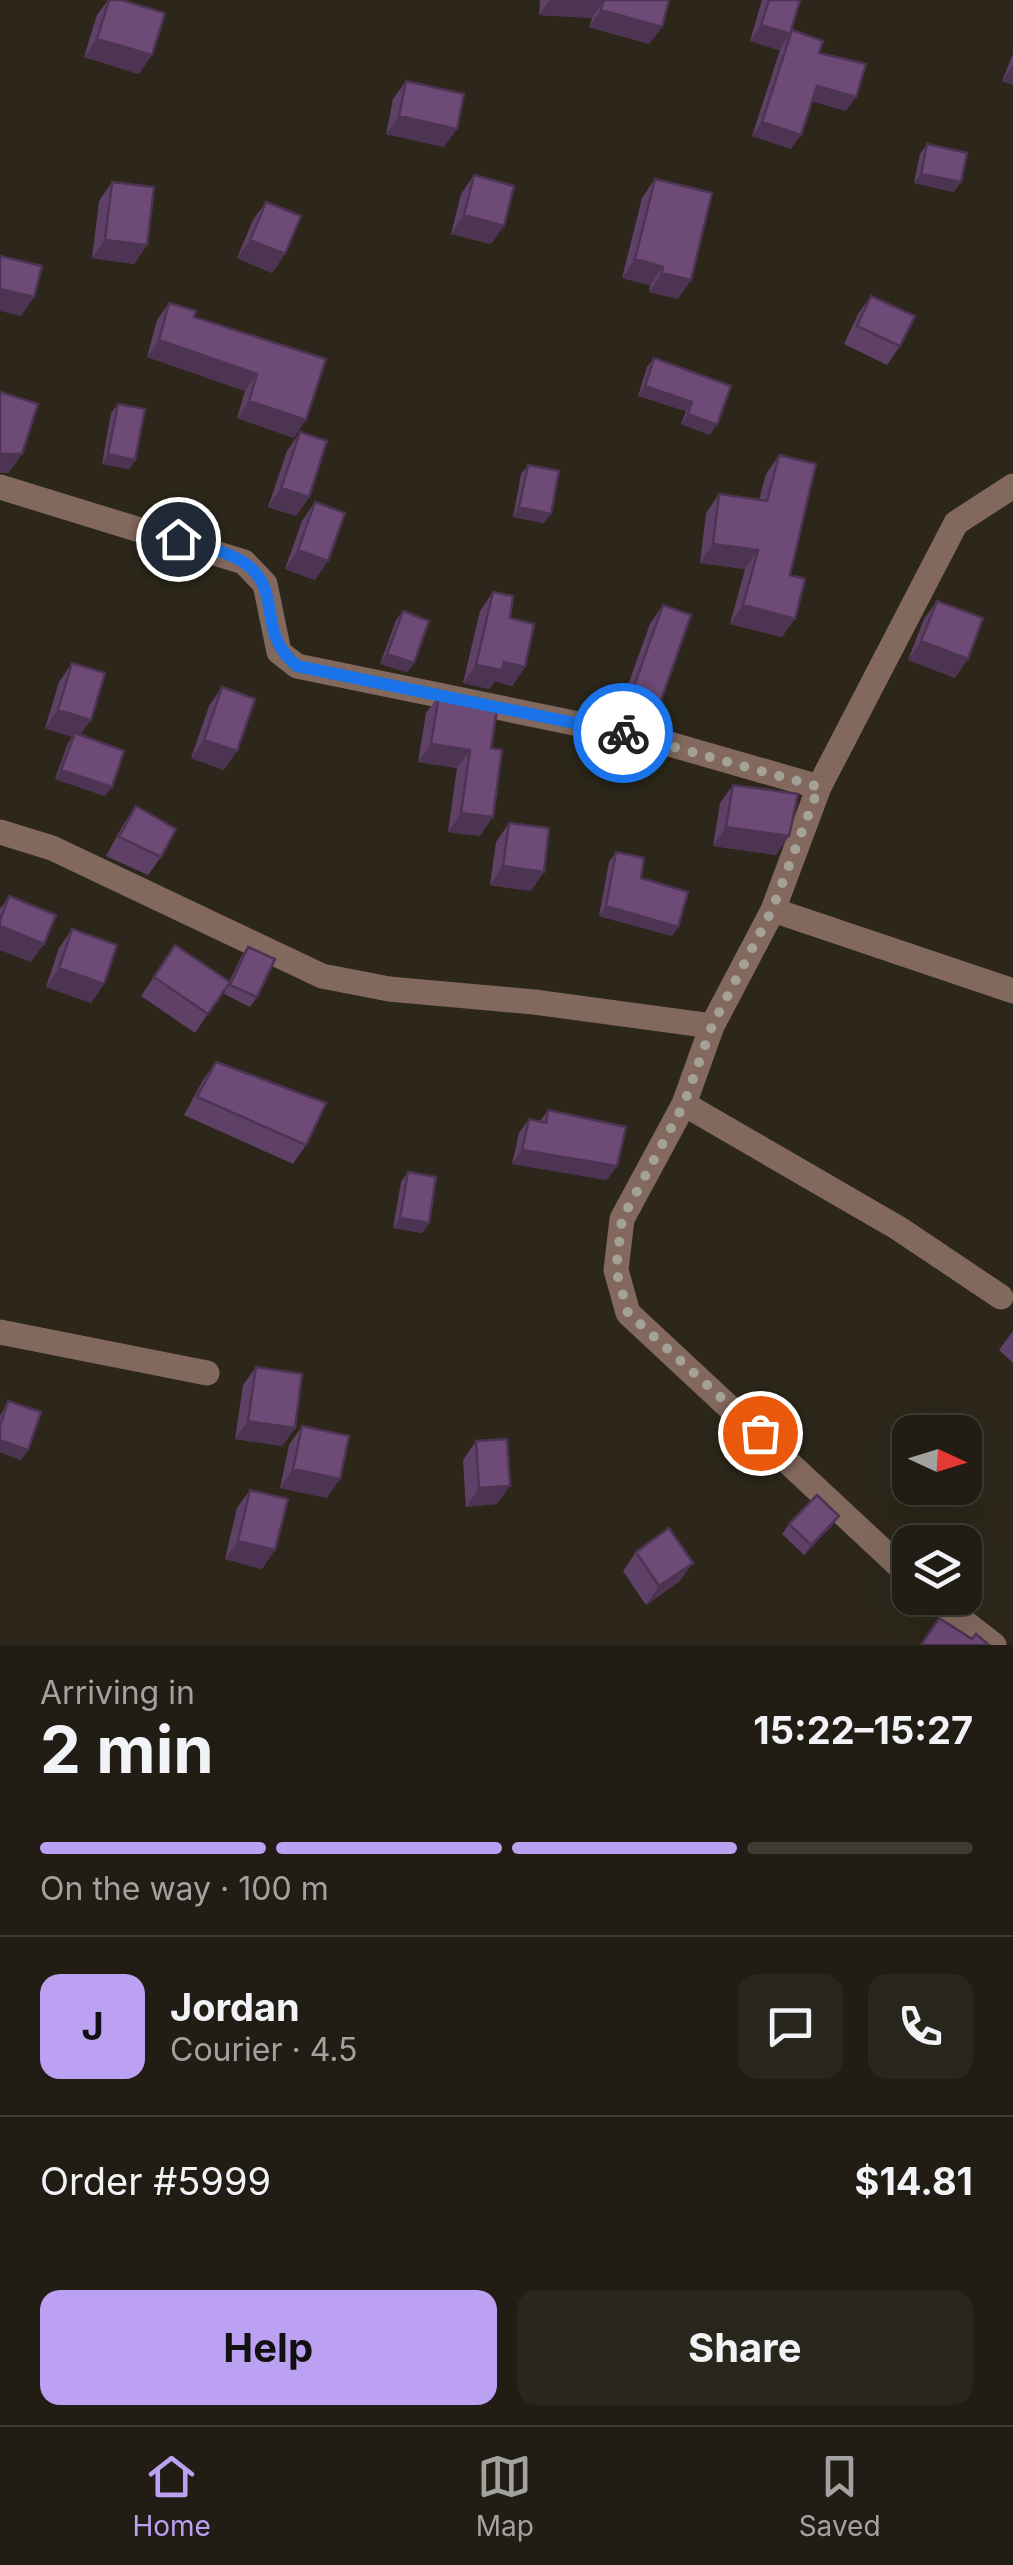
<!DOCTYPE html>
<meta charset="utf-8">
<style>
body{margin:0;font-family:Inter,sans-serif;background:#29261d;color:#f1f3f6;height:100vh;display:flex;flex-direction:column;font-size:38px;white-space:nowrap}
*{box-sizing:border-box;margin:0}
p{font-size:32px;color:#a2a2a0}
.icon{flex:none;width:55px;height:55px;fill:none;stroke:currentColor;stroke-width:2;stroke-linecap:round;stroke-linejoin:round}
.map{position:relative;height:1645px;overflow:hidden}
.panel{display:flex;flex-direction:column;background:#211d14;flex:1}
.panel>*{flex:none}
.needle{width:65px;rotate:94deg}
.tools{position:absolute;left:892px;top:1415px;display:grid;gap:20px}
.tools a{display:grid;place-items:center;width:90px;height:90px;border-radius:20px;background:#211d14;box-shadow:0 10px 40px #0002,0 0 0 2px #3e3b34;font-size:50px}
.pin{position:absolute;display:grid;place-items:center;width:85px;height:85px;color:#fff;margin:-42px;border:5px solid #fff;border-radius:50%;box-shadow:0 2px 10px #0007}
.courier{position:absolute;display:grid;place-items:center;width:100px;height:100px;margin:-50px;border:8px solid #1a73e8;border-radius:50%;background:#fff;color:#222;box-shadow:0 2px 12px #0007}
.summary em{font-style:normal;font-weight:700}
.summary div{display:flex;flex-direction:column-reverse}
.summary{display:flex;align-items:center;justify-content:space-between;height:170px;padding:0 40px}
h1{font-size:65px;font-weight:700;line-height:75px}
.bar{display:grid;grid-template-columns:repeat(4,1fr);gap:15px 10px;align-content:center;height:120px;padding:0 40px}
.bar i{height:12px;border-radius:8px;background:#3e3b34}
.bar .selected{background:#bca0f2}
.bar p{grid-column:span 4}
.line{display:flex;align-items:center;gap:25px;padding:0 40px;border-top:2px solid #3e3b34}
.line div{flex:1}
.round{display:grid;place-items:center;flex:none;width:105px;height:105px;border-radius:20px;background:#29261d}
.button{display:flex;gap:20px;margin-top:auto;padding:20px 40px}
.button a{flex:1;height:115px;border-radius:20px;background:#bca0f2;color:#111;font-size:40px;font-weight:700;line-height:115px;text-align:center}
.button a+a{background:#29261d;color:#f1f3f6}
.dock{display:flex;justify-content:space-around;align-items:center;height:140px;border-top:2px solid #3e3b34;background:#211d14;font-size:28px;color:#a2a2a0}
.dock a{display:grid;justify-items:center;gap:5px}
.dock .selected{color:#bca0f2}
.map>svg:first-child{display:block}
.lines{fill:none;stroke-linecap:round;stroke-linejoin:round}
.minor{stroke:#82685d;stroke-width:25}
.wall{fill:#5f4066}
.shaded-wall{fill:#4d3453}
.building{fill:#6e4a77;stroke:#4d3453;stroke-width:2.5}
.done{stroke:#a4a197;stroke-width:10;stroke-dasharray:0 18}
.route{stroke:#1a73e8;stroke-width:12}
</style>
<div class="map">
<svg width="1013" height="1645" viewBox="0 0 1013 1645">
<rect width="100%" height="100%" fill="#2c271a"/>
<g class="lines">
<path class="minor" d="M 0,487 L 244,562 L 265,584 L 279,652 L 297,666 L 652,739 L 819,787
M 0,832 L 52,848 L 322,976 L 389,989 L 534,1002 L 712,1026
M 773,910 L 1013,991
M 684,1104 L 898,1228 L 1001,1297
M 0,1332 L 207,1373
M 910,1576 L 628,1313 L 616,1270 L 622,1219 L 684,1104 L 712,1026 L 773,910 L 819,787 L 956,523 L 1013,486
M 934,1598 L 994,1645"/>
</g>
<path class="wall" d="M 108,0 L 121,0 L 139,74 L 84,57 L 97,15 Z
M 540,0 L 669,0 L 662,27 L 649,44 L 589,27 L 592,18 L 539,15 Z
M 762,0 L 800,0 L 791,31 L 819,53 L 846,111 L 812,101 L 791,149 L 752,136 L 781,47 L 779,50 L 750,41 Z
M 1013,54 L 1013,85 L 1002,81 Z
M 406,81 L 444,147 L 386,134 L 393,99 Z
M 927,144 L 954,192 L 914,183 L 920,154 Z
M 474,175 L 491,244 L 451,234 L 461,194 Z
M 655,179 L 678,299 L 649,292 L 650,285 L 622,278 L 642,198 Z
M 112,182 L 147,245 L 134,264 L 92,258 L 99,201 Z
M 266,202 L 285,254 L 272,273 L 237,258 L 253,220 Z
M 871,296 L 900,346 L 887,365 L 844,344 L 858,314 Z
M 169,303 L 194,317 L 326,359 L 294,438 L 237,418 L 245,391 L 147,357 L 157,320 Z
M 654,358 L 731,386 L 710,435 L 681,424 L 686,411 L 638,396 L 647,367 Z
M 118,404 L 135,460 L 129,469 L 102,464 L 111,413 Z
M 300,432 L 309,497 L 296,516 L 268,507 L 287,451 Z
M 779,455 L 790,575 L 782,637 L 730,624 L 745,569 L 700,563 L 706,513 L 719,494 L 759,500 L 766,474 Z
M 528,465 L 544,523 L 513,517 L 521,474 Z
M 315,502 L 315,580 L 285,569 L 302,521 Z
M 493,592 L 510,618 L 525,667 L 512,686 L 495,681 L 489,689 L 463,683 L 480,611 Z
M 937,601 L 955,678 L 908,660 L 924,619 Z
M 663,605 L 660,703 L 647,721 L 617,715 L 650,624 Z
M 403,611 L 414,663 L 407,672 L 380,664 L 396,620 Z
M 72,663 L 80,735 L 105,796 L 55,779 L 68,743 L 72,737 L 45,728 L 59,682 Z
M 222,687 L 224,770 L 191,758 L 209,706 Z
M 439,695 L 498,703 L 480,836 L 448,832 L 457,768 L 418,762 L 426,713 Z
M 733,785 L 789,836 L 776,855 L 713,846 L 720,803 Z
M 136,806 L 161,857 L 148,875 L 106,856 L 123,825 Z
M 509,823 L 531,891 L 490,885 L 496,842 Z
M 616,852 L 641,878 L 678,927 L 672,936 L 599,916 L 609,862 Z
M 9,896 L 31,962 L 0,950 L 0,909 Z
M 72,929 L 104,984 L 91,1003 L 46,987 L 59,948 Z
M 175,945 L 229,982 L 241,957 L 248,947 L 257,997 L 250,1007 L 224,994 L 228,984 L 195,1033 L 141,996 Z
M 216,1062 L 306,1145 L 293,1164 L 184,1115 L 203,1080 Z
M 548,1110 L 607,1180 L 512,1164 L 519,1133 L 529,1119 L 540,1121 Z
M 408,1172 L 429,1223 L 422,1233 L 393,1228 L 401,1182 Z
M 1013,1331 L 1013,1363 L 999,1350 Z
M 256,1367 L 295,1428 L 282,1446 L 235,1439 L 243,1385 Z
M 8,1401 L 28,1450 L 21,1460 L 0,1452 L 0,1416 Z
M 302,1426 L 327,1498 L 280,1488 L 289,1445 Z
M 476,1441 L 497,1504 L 466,1507 L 463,1460 Z
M 250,1490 L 262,1569 L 225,1559 L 237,1508 Z
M 789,1524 L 832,1526 L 804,1555 L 782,1534 Z
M 636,1552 L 680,1581 L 646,1605 L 623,1571 Z"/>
<path class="shaded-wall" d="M 550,0 L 604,0 L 592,18 L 539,15 Z
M 601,10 L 662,27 L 649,44 L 589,27 Z
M 761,25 L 790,34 L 779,50 L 750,41 Z
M 97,39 L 152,55 L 139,74 L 84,57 Z
M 1013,65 L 1013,85 L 1002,81 Z
M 817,86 L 856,97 L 846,111 L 807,100 Z
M 399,116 L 457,129 L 444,147 L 386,134 Z
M 762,122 L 801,135 L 791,149 L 752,136 Z
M 921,174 L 961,182 L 954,192 L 914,183 Z
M 464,215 L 504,226 L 491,244 L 451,234 Z
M 105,240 L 147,245 L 134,264 L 92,258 Z
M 250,240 L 285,254 L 272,273 L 237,258 Z
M 635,259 L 663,267 L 650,285 L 622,278 Z
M 662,273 L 691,280 L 678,299 L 649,292 Z
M 0,289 L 34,297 L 21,316 L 0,311 Z
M 159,340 L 257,374 L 245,391 L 147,357 Z
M 645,386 L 692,402 L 686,411 L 638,396 Z
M 249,401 L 306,420 L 294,438 L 237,418 Z
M 688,414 L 717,425 L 710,435 L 681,424 Z
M 0,454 L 22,454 L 9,473 L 0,473 Z
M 108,454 L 135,460 L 129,469 L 102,464 Z
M 281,488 L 309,497 L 296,516 L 268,507 Z
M 519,507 L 551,514 L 544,523 L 513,517 Z
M 713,544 L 758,550 L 745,569 L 700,563 Z
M 298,550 L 328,561 L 315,580 L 285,569 Z
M 743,605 L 795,619 L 782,637 L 730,624 Z
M 921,641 L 968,659 L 955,678 L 908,660 Z
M 387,654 L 414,663 L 407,672 L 380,664 Z
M 504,662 L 525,667 L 512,686 L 495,681 L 489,689 L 463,683 L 476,665 Z
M 630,697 L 660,703 L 647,721 L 617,715 Z
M 58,710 L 91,720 L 78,738 L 75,733 L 72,737 L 45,728 Z
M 204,740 L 237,751 L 224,770 L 191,758 Z
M 431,744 L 470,750 L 457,768 L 418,762 Z
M 61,770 L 112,787 L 105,796 L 55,779 Z
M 461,813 L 493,817 L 480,836 L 448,832 Z
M 726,827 L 789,836 L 776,855 L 713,846 Z
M 503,866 L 544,872 L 531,891 L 490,885 Z
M 606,906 L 678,927 L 672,936 L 599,916 Z
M 0,926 L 44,944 L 31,962 L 0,950 Z
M 59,968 L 104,984 L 91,1003 L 46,987 Z
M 522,1150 L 617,1166 L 607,1180 L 512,1164 Z
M 400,1218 L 429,1223 L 422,1233 L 393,1228 Z
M 248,1421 L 295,1428 L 282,1446 L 235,1439 Z
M 0,1440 L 28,1450 L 21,1460 L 0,1452 Z
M 293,1469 L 340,1479 L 327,1498 L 280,1488 Z
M 510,1486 L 497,1504 L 466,1507 L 479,1488 Z
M 839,1516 L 832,1526 L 804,1555 L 811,1545 Z
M 238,1541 L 275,1550 L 262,1569 L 225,1559 Z
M 693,1563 L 680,1581 L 646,1605 L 659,1586 Z"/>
<path class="building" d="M 109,0 L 121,0 L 165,13 L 152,55 L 97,39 Z
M 599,0 L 669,0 L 662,27 L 601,10 L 604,0 Z
M 769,0 L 800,0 L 790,34 L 761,25 Z
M 792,30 L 823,41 L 819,53 L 866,64 L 856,97 L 817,86 L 801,135 L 762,122 Z
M 406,81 L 464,94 L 457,129 L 399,116 Z
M 927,144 L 967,153 L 961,182 L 921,174 Z
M 474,175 L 514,186 L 504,226 L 464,215 Z
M 655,179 L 712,193 L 691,280 L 662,273 L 663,267 L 635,259 Z
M 112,182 L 154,187 L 147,245 L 105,240 Z
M 266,202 L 301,216 L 285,254 L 250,240 Z
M 0,256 L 42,266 L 34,297 L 0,289 Z
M 871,296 L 915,316 L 900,346 L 857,326 Z
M 169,303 L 196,311 L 194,317 L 326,359 L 306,420 L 249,401 L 257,374 L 159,340 Z
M 654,358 L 731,386 L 717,425 L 688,414 L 692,402 L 645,386 Z
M 0,392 L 38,404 L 22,454 L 0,454 Z
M 118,404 L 145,409 L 135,460 L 108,454 Z
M 300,432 L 327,441 L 309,497 L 281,488 Z
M 779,455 L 816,464 L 790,575 L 805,579 L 795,619 L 743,605 L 758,550 L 713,544 L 719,494 L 767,501 Z
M 528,465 L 559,471 L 551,514 L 519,507 Z
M 315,502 L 345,513 L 328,561 L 298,550 Z
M 493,592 L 513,596 L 510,618 L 534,624 L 525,667 L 504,662 L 502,670 L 476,665 Z
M 937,601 L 983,618 L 968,659 L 921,641 Z
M 663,605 L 691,615 L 660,703 L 630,697 Z
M 403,611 L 429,621 L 414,663 L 387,654 Z
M 72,663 L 105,673 L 91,720 L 58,710 Z
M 222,687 L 255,699 L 237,751 L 204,740 Z
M 439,695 L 498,703 L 491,748 L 502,750 L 493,817 L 461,813 L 470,750 L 431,744 Z
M 75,733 L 124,751 L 112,787 L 61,770 Z
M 733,785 L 798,794 L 789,836 L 726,827 Z
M 136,806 L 176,829 L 161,857 L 119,837 Z
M 509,823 L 549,828 L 544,872 L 503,866 Z
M 616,852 L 644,858 L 641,878 L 688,892 L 678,927 L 606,906 Z
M 9,896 L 56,915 L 44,944 L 0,926 L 0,920 Z
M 72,929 L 117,945 L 104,984 L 59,968 Z
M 175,945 L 230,982 L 208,1014 L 154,977 Z
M 248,947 L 275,959 L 257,997 L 230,985 Z
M 216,1062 L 326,1103 L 306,1145 L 197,1097 Z
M 548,1110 L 626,1127 L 617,1166 L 522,1150 L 529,1119 L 546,1123 Z
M 408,1172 L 436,1177 L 429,1223 L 400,1218 Z
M 256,1367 L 302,1374 L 295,1428 L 248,1421 Z
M 8,1401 L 41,1412 L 28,1450 L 0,1440 L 0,1427 Z
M 302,1426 L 349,1436 L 340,1479 L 293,1469 Z
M 507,1439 L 510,1486 L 479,1488 L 476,1441 Z
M 250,1490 L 288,1499 L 275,1550 L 238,1541 Z
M 817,1495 L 839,1516 L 811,1545 L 789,1524 Z
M 669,1528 L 693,1563 L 659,1586 L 636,1552 Z
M 939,1618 L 972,1639 L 976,1634 L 989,1645 L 921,1645 Z"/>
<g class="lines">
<path class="done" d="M 623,733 L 819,787 L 772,910 L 712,1026 L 684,1104 L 622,1219 L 616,1270 L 628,1313 L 760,1433"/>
<path class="route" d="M 178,539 C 198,546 229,551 246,564 C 284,592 255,632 297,666 L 623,733"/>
</g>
</svg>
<div class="tools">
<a><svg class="needle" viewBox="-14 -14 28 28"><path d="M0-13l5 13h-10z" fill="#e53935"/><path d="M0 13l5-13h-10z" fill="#a2a2a0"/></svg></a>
<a><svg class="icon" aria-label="layers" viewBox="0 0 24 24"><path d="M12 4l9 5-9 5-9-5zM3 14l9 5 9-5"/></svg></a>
</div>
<div class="pin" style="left:760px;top:1433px;background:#ea580c"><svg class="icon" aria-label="bag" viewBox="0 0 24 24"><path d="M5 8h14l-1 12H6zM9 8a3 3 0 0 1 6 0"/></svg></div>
<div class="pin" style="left:178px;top:539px;background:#1f2937"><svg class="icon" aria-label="home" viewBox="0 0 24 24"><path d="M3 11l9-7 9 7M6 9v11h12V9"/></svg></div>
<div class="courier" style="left:623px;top:733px"><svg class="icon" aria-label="bike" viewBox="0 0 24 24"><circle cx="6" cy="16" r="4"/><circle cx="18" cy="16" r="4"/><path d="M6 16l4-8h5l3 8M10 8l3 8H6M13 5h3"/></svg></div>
</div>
<section class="panel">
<div class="summary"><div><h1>2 min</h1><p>Arriving in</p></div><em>15:22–15:27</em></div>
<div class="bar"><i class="selected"></i><i class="selected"></i><i class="selected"></i><i></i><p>On the way · 100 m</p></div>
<div class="line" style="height:180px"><b class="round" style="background:#bca0f2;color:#111">J</b><div><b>Jordan</b><p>Courier · 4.5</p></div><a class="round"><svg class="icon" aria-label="chat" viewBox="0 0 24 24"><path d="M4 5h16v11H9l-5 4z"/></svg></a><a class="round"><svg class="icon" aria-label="phone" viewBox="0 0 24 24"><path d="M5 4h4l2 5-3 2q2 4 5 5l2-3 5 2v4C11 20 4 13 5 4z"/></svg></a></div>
<div class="line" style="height:130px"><div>Order #5999</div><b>$14.81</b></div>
<div class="button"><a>Help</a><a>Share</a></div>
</section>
<nav class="dock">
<a class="selected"><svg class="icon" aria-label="home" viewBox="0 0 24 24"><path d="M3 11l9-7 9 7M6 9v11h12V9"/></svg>Home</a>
<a><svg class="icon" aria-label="map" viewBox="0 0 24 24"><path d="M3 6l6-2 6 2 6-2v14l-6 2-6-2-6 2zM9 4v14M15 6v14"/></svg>Map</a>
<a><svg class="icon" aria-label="saved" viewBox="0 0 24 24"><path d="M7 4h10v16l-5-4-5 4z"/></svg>Saved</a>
</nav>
